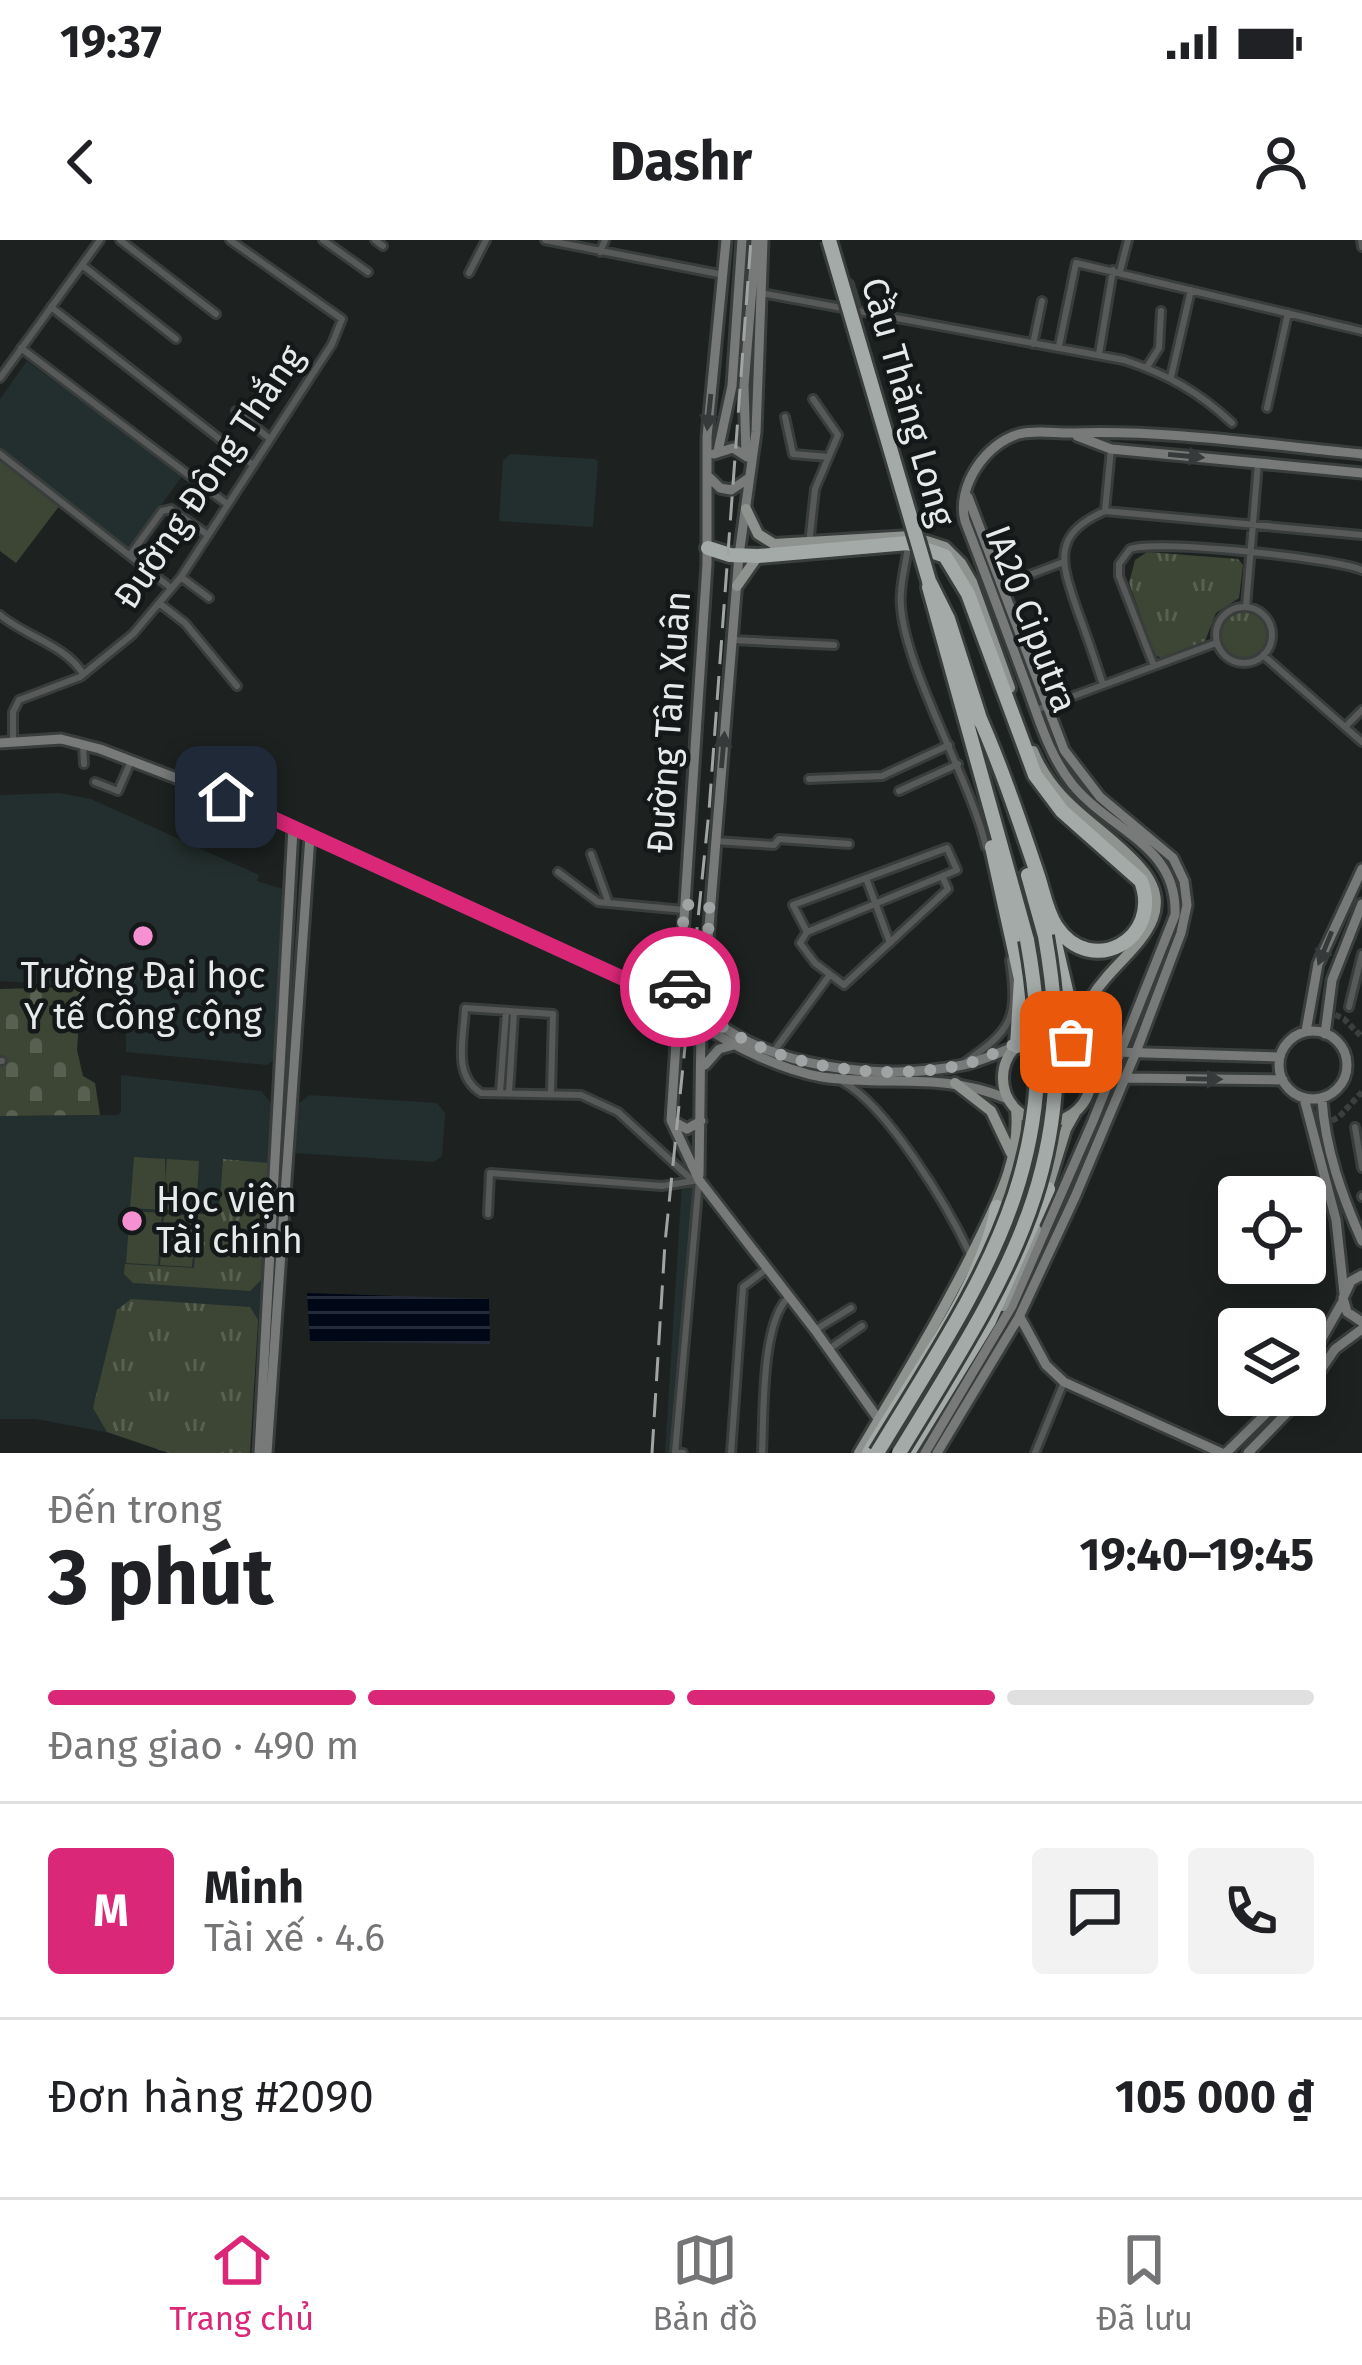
<!DOCTYPE html>
<html lang="vi">
<meta charset="utf-8">
<style>
body{margin:0;font-family:"Fira Sans",sans-serif;background:#f2f2f2;color:#202124;height:100vh;display:flex;flex-direction:column;font-size:45px;white-space:nowrap}
*{box-sizing:border-box;margin:0}
p{font-size:39px;color:#757577}
.icon{flex:none;width:66px;height:66px;fill:none;stroke:currentColor;stroke-width:2;stroke-linecap:round;stroke-linejoin:round}
.map{position:relative;height:1213px;overflow:hidden}
.panel{display:flex;flex-direction:column;background:#fff;flex:1}
.panel>*{flex:none}
.fabs{position:absolute;left:1218px;top:936px;display:grid;gap:24px}
.fabs a{display:grid;place-items:center;width:108px;height:108px;border-radius:12px;background:#fff;box-shadow:0 6px 30px #0003;font-size:60px}
.pin{position:absolute;display:grid;place-items:center;width:102px;height:102px;color:#fff;margin:-51px;border-radius:24px;box-shadow:0 6px 18px #0006}
.courier{position:absolute;display:grid;place-items:center;width:120px;height:120px;margin:-60px;border:9px solid #db2777;border-radius:50%;background:#fff;color:#222;box-shadow:0 3px 15px #0007}
.summary em{font-style:normal;font-weight:700}
.summary div{display:flex;flex-direction:column-reverse}
.summary{display:flex;align-items:center;justify-content:space-between;height:204px;padding:0 48px}
h1{font-size:78px;font-weight:700;line-height:90px}
.bar{display:grid;grid-template-columns:repeat(4,1fr);gap:18px 12px;align-content:center;height:144px;padding:0 48px}
.bar i{height:15px;border-radius:9px;background:#e0e0e0}
.bar .on{background:#db2777}
.bar p{grid-column:span 4}
.line{display:flex;align-items:center;gap:30px;padding:0 48px;border-top:3px solid #e0e0e0}
.line div{flex:1}
.round{display:grid;place-items:center;flex:none;width:126px;height:126px;border-radius:12px;background:#f2f2f2}
.status{display:flex;justify-content:space-between;align-items:center;height:84px;padding:0 60px;background:#fff;direction:ltr}
.status svg{height:33px;fill:currentColor}
header{display:flex;justify-content:space-between;align-items:center;height:156px;padding:0 48px;background:#fff;font-size:54px;font-weight:700}
.tabs{display:flex;justify-content:space-around;align-items:center;height:168px;border-top:3px solid #e0e0e0;background:#fff;font-size:33px;color:#757577}
.tabs a{display:grid;justify-items:center;gap:6px}
.tabs .on{color:#db2777}
.map>svg:first-child{display:block}
.built{fill:#232f2e}
.grass{fill:url(#grass-tufts)}
.cemetery{fill:url(#cemetery-stones)}
.pitch{fill:#3d4535}
.water{fill:url(#water-rules)}
.lines{fill:none;stroke-linecap:round;stroke-linejoin:round}
.street-tunnel{stroke:#3b403f;stroke-width:6;stroke-dasharray:6 3;stroke-linecap:butt}
.street-casing{stroke:#393e3d;stroke-width:12}
.secondary-casing{stroke:#393e3d;stroke-width:15}
.primary-casing{stroke:#393e3d;stroke-width:16}
.highway-casing{stroke:#393e3d;stroke-width:20}
.street{stroke:#585a59;stroke-width:6}
.secondary{stroke:#777a78;stroke-width:9}
.primary{stroke:#8f9390;stroke-width:10}
.highway{stroke:#a4aaa7;stroke-width:14}
.rail{stroke:#a0a4a3;stroke-width:3;stroke-dasharray:24 12;stroke-linecap:butt}
.highway-bridge-casing{stroke:#393e3d;stroke-width:20;stroke-linecap:butt}
.highway-bridge{stroke:#a4aaa7;stroke-width:14}
.oneway{fill:#373a3a}
.done{stroke:#a0a4a4;stroke-width:12;stroke-dasharray:0 21.6}
.route{stroke:#db2777;stroke-width:15}
.poi-dot{fill:#f591d2;stroke:#141818;stroke-width:4.5}
.labels{text-anchor:middle;dominant-baseline:central;stroke-width:9;stroke-linejoin:round;paint-order:stroke}
.street-label{font-size:36px;fill:#e7eaea;stroke:#141818}
.poi-label{font-size:36px;fill:#e7eaea;stroke:#141818}
</style>
<div class="status"><b>19:37</b><svg viewBox="0 0 49 12"><path d="M0 12V9h3v3zM5 12V6h3v6zM10 12V3h3v9zM15 12V0h3v12zM26 1h20v11H26zM47 4h2v5h-2z"/></svg></div>
<header><svg class="icon" aria-label="back" viewBox="0 0 24 24"><path d="M15 5l-7 7 7 7"/></svg>Dashr<svg class="icon" aria-label="person" viewBox="0 0 24 24"><circle cx="12" cy="8" r="4"/><path d="M4 21q1-7 8-7t8 7"/></svg></header>
<div class="map">
<svg width="1362" height="1213" viewBox="0 0 1362 1213">
<defs>
<pattern id="grass-tufts" width="24" height="20" patternUnits="userSpaceOnUse" patternTransform="scale(3)"><rect width="24" height="20" fill="#3d4535"/><path d="M3 7l-1-3M5 7V3M7 7l1-3M15 17l-1-3M17 17v-4M19 17l1-3" fill="none" stroke="#596052"/></pattern>
<pattern id="cemetery-stones" width="16" height="16" patternUnits="userSpaceOnUse" patternTransform="scale(3)"><rect width="16" height="16" fill="#3d4535"/><path d="M2 7V4a2 2 0 0 1 4 0v3zM10 15v-3a2 2 0 0 1 4 0v3z" fill="#596052"/></pattern>
<pattern id="water-rules" width="6" height="5" patternUnits="userSpaceOnUse" patternTransform="scale(3)"><rect width="6" height="5" fill="#000717"/><path d="M0 2.5h6" fill="none" stroke="#252b39"/></pattern>
</defs>
<rect width="100%" height="100%" fill="#1d2221"/>
<path class="built" d="M 27,121 L 183,235 L 129,309 L 0,210 L 0,159 Z
M 510,214 L 595,219 L 598,222 L 593,287 L 499,281 L 503,221 Z
M 59,553 L 91,559 L 259,635 L 257,641 L 289,651 L 278,817 L 267,825 L 126,812 L 126,749 L 0,741 L 0,555 Z
M 121,835 L 261,851 L 272,864 L 250,1213 L 169,1213 L 111,1193 L 36,1179 L 0,1179 L 0,876 L 118,875 L 121,872 Z
M 310,855 L 437,863 L 445,873 L 442,916 L 434,922 L 295,913 L 298,864 Z
M 691,939 L 702,952 L 681,1213 L 665,1213 L 682,943 Z"/>
<path class="grass" d="M 1147,312 L 1238,319 L 1243,325 L 1239,358 L 1216,373 L 1205,401 L 1161,418 L 1155,415 L 1129,343 L 1135,320 Z
M1221 395a23 23 0 1 1 46 0a23 23 0 1 1-46 0Z
M 223,919 L 268,923 L 261,1040 L 250,1051 L 133,1043 L 124,1034 L 125,1024 L 194,1028 L 198,974 L 219,974 Z
M 131,1059 L 250,1067 L 258,1080 L 250,1213 L 169,1213 L 107,1192 L 93,1168 L 117,1070 Z"/>
<path class="cemetery" d="M 81,747 L 77,810 L 83,836 L 95,843 L 100,875 L 0,876 L 0,749 Z"/>
<path class="pitch" d="M 0,221 L 60,265 L 16,323 L 0,311 Z
M 134,917 L 165,919 L 165,941 L 167,919 L 199,921 L 196,972 L 130,968 Z
M 130,971 L 162,973 L 158,1025 L 126,1023 Z
M 164,974 L 196,976 L 192,1027 L 160,1025 Z"/>
<path class="water" d="M 307,1053 L 489,1059 L 490,1104 L 310,1101 Z"/>
<g class="lines">
<path class="street-tunnel" d="M 1327,771 L 1344,779 L 1362,797
M 1324,885 L 1339,877 L 1362,852"/>
<g class="street-casing">
<path id="street" d="M 120,0 L 216,74
M 323,0 L 368,32
M 375,0 L 383,6
M 545,0 L 724,35
M 1361,0 L 1362,7
M 600,12 L 605,0
M 82,25 L 176,99
M 1120,31 L 1128,0
M 469,33 L 486,0
M 849,44 L 856,68
M 761,53 L 1124,120 C 1167,134 1199,152 1232,183
M 51,67 L 253,225
M 1033,104 L 1042,61
M 1059,106 L 1076,23 L 1362,91
M 21,108 L 227,264
M 1099,114 L 1113,30
M 1147,127 L 1159,108 L 1161,71
M 1171,137 L 1191,50
M 0,138 L 100,0
M 1267,168 L 1288,73
M 236,171 L 270,199
M 785,177 L 793,214 L 828,217
M 0,214 L 171,348
M 1105,271 L 1111,209
M 809,304 L 815,249 L 838,195 L 813,159
M 908,306 C 906,322 902,337 901,352 C 895,414 971,538 986,607
M 130,315 L 162,271 L 171,269 L 208,295
M 181,337 L 209,358
M 1003,345 L 1061,323
M 159,363 L 185,383 L 237,446
M1216 395a28 28 0 1 1 56 0a28 28 0 1 1-56 0Z
M 1246,367 L 1258,223
M 0,375 C 25,396 67,406 83,434
M 733,400 L 834,405
M 1263,415 L 1362,502
M 1154,426 L 1119,336 L 1119,324 L 1130,309 C 1155,299 1334,318 1362,330
M 1103,445 C 1095,420 1087,396 1078,372 C 1062,325 1049,295 1105,271 L 1362,295
M 1036,470 L 1216,403
M 1345,487 L 1362,470
M 13,503 L 13,472 L 19,460 L 80,437 L 133,394 L 181,337 L 332,104 L 342,79 L 230,0
M 83,504 L 84,524
M 809,539 L 882,536 L 949,505
M 95,542 L 118,551 L 131,521
M 899,551 L 958,524
M 715,601 L 774,605 L 779,599 L 849,604
M 591,614 L 608,661
M 558,632 L 598,662 L 684,670
M 807,692 L 957,630 L 947,608 L 866,638
M 890,703 L 866,638 L 793,665 L 807,692 L 800,703 L 815,723 L 844,745 L 948,649 L 943,638
M 1349,767 L 1362,714
M 774,811 L 829,736
M 0,821 L 2,821
M 964,823 C 1011,790 1019,780 1010,720
M 843,842 C 887,866 947,965 969,1012
M 1091,845 L 1112,837 L 1126,838
M 500,852 L 506,772
M 551,852 L 553,774 L 465,768 C 464,798 452,835 481,853 L 581,855 L 618,872 L 691,939
M 509,853 L 514,772
M 1355,887 L 1362,928
M 1362,956 L 1362,957
M 488,974 L 490,933 L 662,946 L 699,940 L 675,1213 L 683,1213
M 815,1090 L 851,1068
M 829,1109 L 862,1086
M 731,1213 L 743,1047 L 768,1028
M 762,1213 C 764,1175 761,1081 789,1057
M 1035,1213 L 1064,1142"/>
</g>
<g class="secondary-casing">
<path id="secondary" d="M 726,0 L 707,197 L 707,324 L 671,880 L 699,940 L 815,1090 L 879,1180
M 1077,196 L 1111,209 L 1362,233
M 718,211 L 732,146 L 742,0
M 714,214 L 733,208 L 747,217
M 746,216 L 744,145 L 756,0
M 710,238 L 720,248 L 731,250 L 749,238
M 0,503 L 61,499 L 100,509 L 226,557 L 679,764
M 702,770 C 764,829 883,842 963,825 C 982,821 999,812 1017,806
M 701,785 C 735,807 782,830 822,837 C 890,847 940,831 1008,859
M 1306,791 L 1318,724 L 1362,629
M1279 825a34 34 0 1 1 68 0a34 34 0 1 1-68 0Z
M 1325,794 L 1332,740 L 1362,664
M 1081,811 L 1280,817
M 705,825 L 719,809 L 734,805
M 1126,838 L 1283,840
M 1326,856 L 1322,859 C 1325,909 1342,956 1362,1001
M 1304,858 L 1336,980 L 1344,1053
M 671,880 L 687,889 L 701,881
M 699,935 L 701,786 L 739,315 L 756,192 L 763,0
M 1362,1035 L 1351,1041 L 1343,1058 L 1347,1072 L 1362,1082
M 1020,1077 L 1046,1125 L 1064,1142 L 1222,1213
M 1305,1128 L 1343,1061
M 1305,1153 L 1335,1109 L 1362,1089
M 259,1213 L 293,588
M 267,1213 L 310,596
M 925,1213 L 1012,1066 L 1093,881 L 1175,675 C 1178,605 1110,591 1072,544 C 1049,515 1039,479 1026,444 C 1006,390 986,335 965,281 C 956,246 986,203 1019,194 C 1038,189 1057,194 1075,193 C 1170,190 1267,205 1362,214
M 937,1213 L 1019,1077 L 1075,957 L 1136,812 L 1181,693 L 1187,665 L 1184,641 L 1173,618 L 1100,557 L 1064,510 L 968,257
M 1226,1213 L 1285,1155
M 1248,1213 L 1304,1155"/>
</g>
<g class="primary-casing">
<path id="primary" d="M 746,269 L 758,294 L 774,304 L 911,296 L 945,307 L 961,323 L 972,342 L 1010,448
M 737,346 L 758,316
M 1033,511 C 1057,568 1102,584 1140,627 C 1181,673 1133,706 1106,738 C 1091,755 1080,774 1077,796
M1003 838a44 44 0 1 1 88 0a44 44 0 1 1-88 0Z
M 955,843 L 991,871 L 1011,913
M 1046,954 L 1066,889 L 1075,873
M 1003,1066 L 1036,989
M 859,1213 C 899,1146 939,1080 974,1010 C 996,964 1021,922 1016,869"/>
</g>
<g class="highway-casing">
<path id="highway" d="M 708,308 L 730,315 L 758,316 L 908,303 L 945,316 L 968,354 L 1035,535 L 1062,571 L 1141,641 C 1163,699 1091,739 1056,686 C 1046,671 1043,650 1037,633 C 1019,580 1001,526 978,474
M 929,341 L 948,379 L 981,482
M 929,347 L 1027,700
M 992,607 L 1021,739 L 1017,806
M 1028,635 L 1045,696
M 1051,686 L 1072,776 L 1071,802
M 869,1213 C 909,1143 985,1045 997,967
M 908,1213 L 989,1081 L 1048,949"/>
</g>
<use href="#street" class="street"/>
<use href="#secondary" class="secondary"/>
<use href="#primary" class="primary"/>
<use href="#highway" class="highway"/>
<path class="rail" d="M 652,1213 L 665,1003 L 709,571 L 751,0"/>
<g class="highway-bridge-casing">
<path id="highway-bridge" d="M 829,0 L 929,341
M 877,1213 C 987,1032 1068,923 1027,700
M 899,1213 C 1013,1026 1085,924 1045,696"/>
</g>
<use href="#highway-bridge" class="highway-bridge"/>
</g>
<defs><path id="oneway-solid" d="M-6-.8H1V-3.2L6.5 0L1 3.2V.8H-6Z" transform="scale(3)"/></defs>
<g class="oneway">
<use href="#oneway-solid" transform="translate(709 172) rotate(96)"/>
<use href="#oneway-solid" transform="translate(1186 216) rotate(5)"/>
<use href="#oneway-solid" transform="translate(723 510) rotate(-85)"/>
<use href="#oneway-solid" transform="translate(1325 708) rotate(112)"/>
<use href="#oneway-solid" transform="translate(1204 839) rotate(1)"/>
</g>
<g class="lines">
<path class="done" d="M 680,747 L 684,665 L 696,664 L 710,668 L 702,770 C 764,829 885,843 966,824 C 1001,815 1035,784 1071,802"/>
<path class="route" d="M 226,557 L 679,764 L 680,747"/>
</g>
<g class="poi-dot">
<circle cx="143" cy="696" r="12"/>
<circle cx="132" cy="981" r="12"/>
</g>
<g class="labels">
<g class="street-label">
<text transform="translate(908 162) rotate(74)">Cầu Thăng Long</text>
<text transform="translate(209 237) rotate(-56)">Đường Đông Thắng</text>
<text transform="translate(1031 379) rotate(69)">IA20 Ciputra</text>
<text transform="translate(669 482) rotate(-86)">Đường Tân Xuân</text>
</g>
<g class="poi-label">
<text x="143" y="736">Trường Đại học<tspan x="143" dy="41">Y tế Công cộng</tspan></text>
<text x="156" y="960" text-anchor="start">Học viện<tspan x="156" dy="41">Tài chính</tspan></text>
</g>
</g>
</svg>
<div class="fabs">
<a><svg class="icon" aria-label="locate" viewBox="0 0 24 24"><circle cx="12" cy="12" r="6"/><path d="M12 2v4M12 18v4M2 12h4M18 12h4"/></svg></a>
<a><svg class="icon" aria-label="layers" viewBox="0 0 24 24"><path d="M12 4l9 5-9 5-9-5zM3 14l9 5 9-5"/></svg></a>
</div>
<div class="pin" style="left:1071px;top:802px;background:#ea580c"><svg class="icon" aria-label="bag" viewBox="0 0 24 24"><path d="M5 8h14l-1 12H6zM9 8a3 3 0 0 1 6 0"/></svg></div>
<div class="pin" style="left:226px;top:557px;background:#1f2937"><svg class="icon" aria-label="home" viewBox="0 0 24 24"><path d="M3 11l9-7 9 7M6 9v11h12V9"/></svg></div>
<div class="courier" style="left:680px;top:747px"><svg class="icon" aria-label="car" viewBox="0 0 24 24"><path d="M5 17H2v-5l4-1 3-4h7l3 4 3 1v5h-3M9 17h6M6 11h13"/><circle cx="7" cy="17" r="2"/><circle cx="17" cy="17" r="2"/></svg></div>
</div>
<section class="panel">
<div class="summary"><div><h1>3 phút</h1><p>Đến trong</p></div><em>19:40–19:45</em></div>
<div class="bar"><i class="on"></i><i class="on"></i><i class="on"></i><i></i><p>Đang giao · 490 m</p></div>
<div class="line" style="height:216px"><b class="round" style="background:#db2777;color:#fff">M</b><div><b>Minh</b><p>Tài xế · 4.6</p></div><a class="round"><svg class="icon" aria-label="chat" viewBox="0 0 24 24"><path d="M4 5h16v11H9l-5 4z"/></svg></a><a class="round"><svg class="icon" aria-label="phone" viewBox="0 0 24 24"><path d="M5 4h4l2 5-3 2q2 4 5 5l2-3 5 2v4C11 20 4 13 5 4z"/></svg></a></div>
<div class="line" style="height:156px"><div>Đơn hàng #2090</div><b>105 000 ₫</b></div>
</section>
<nav class="tabs">
<a class="on"><svg class="icon" aria-label="home" viewBox="0 0 24 24"><path d="M3 11l9-7 9 7M6 9v11h12V9"/></svg>Trang chủ</a>
<a><svg class="icon" aria-label="map" viewBox="0 0 24 24"><path d="M3 6l6-2 6 2 6-2v14l-6 2-6-2-6 2zM9 4v14M15 6v14"/></svg>Bản đồ</a>
<a><svg class="icon" aria-label="saved" viewBox="0 0 24 24"><path d="M7 4h10v16l-5-4-5 4z"/></svg>Đã lưu</a>
</nav>
